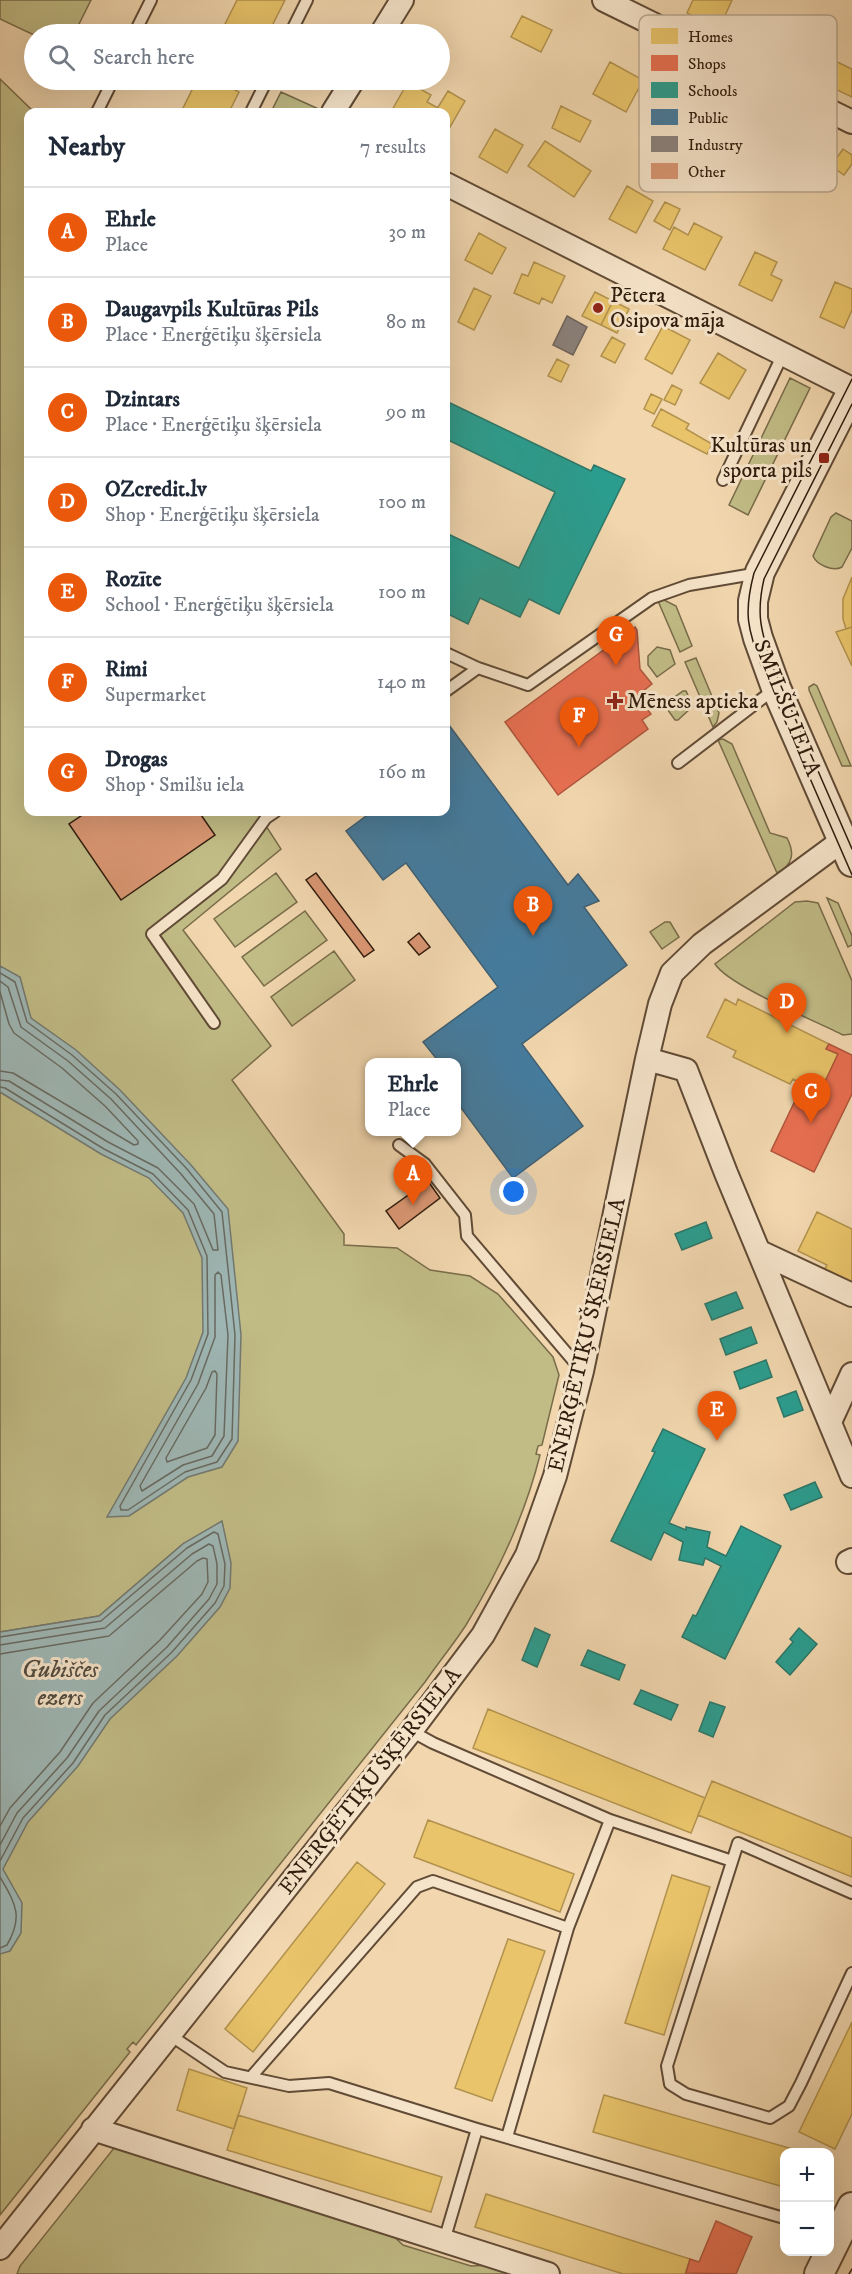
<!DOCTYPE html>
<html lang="en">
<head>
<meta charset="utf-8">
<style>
	:root { --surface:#fff; --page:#f6f6f7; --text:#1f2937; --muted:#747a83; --line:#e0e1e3; --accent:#ea580c }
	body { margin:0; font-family:"IM FELL DW Pica",serif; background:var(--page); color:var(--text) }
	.controls { position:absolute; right:18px; bottom:18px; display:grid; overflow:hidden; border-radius:12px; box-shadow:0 6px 24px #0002 }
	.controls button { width:54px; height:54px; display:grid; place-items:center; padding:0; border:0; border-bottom:2px solid var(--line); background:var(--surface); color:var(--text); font:30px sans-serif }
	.you { position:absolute; left:514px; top:1192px; width:21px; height:21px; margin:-15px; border:4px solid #fff; border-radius:50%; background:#1a73e8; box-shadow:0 0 0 9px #1a73e833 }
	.badge { display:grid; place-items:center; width:39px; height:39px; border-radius:50%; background:var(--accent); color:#fff; font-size:20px; font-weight:700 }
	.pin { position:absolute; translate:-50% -50px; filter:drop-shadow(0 2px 3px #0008) }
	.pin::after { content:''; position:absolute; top:32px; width:21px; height:18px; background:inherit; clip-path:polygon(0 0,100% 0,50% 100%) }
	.popup { position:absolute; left:365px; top:1058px; width:96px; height:78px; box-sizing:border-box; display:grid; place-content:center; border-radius:12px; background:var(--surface); filter:drop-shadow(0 2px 4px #0005); font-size:20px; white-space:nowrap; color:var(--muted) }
	.popup b { font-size:22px; color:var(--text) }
	.popup::after { content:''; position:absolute; left:50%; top:100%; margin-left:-12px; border:12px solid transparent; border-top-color:var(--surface) }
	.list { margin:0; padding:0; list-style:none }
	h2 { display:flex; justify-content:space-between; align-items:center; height:78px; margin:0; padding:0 24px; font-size:26px }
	h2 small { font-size:20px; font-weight:400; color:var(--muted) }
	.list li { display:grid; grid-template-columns:39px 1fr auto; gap:18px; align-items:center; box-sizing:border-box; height:90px; padding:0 24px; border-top:2px solid var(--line) }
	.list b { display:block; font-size:22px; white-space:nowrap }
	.list p { margin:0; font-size:20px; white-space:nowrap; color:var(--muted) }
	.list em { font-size:20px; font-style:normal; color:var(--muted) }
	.icon { flex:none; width:33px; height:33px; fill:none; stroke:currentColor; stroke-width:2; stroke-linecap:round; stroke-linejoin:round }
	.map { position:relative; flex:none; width:852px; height:2274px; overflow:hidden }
	.search { position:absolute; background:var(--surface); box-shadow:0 6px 24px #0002; left:24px; top:24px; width:426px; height:66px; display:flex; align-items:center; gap:15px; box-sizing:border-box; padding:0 21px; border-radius:33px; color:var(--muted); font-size:22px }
	.panel { position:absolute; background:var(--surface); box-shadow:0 6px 24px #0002; left:24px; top:108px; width:426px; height:708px; border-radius:12px }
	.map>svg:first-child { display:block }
	.green { fill:#c1bc86; stroke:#796c4a; stroke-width:1.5 }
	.water { fill:#9eb7b5; stroke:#727972; stroke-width:1.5 }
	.homes { fill:#e9c46a; stroke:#b2924e; stroke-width:1.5 }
	.shops { fill:#e76f51; stroke:#b0563d; stroke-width:1.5 }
	.schools { fill:#2a9d8f; stroke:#2c7768; stroke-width:1.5 }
	.public { fill:#457b9d; stroke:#3f5f72; stroke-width:1.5 }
	.industry { fill:#8a817c; stroke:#6f635b; stroke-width:1.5 }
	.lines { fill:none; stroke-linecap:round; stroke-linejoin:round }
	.shore { stroke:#686a62; stroke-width:1.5 }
	.building { fill:#d99672; stroke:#311d0e; stroke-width:1.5 }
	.service-casing { stroke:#614b36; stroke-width:14 }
	.minor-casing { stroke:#614b36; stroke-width:26 }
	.tertiary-casing { stroke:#614b36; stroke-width:32 }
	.service { stroke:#f6e4ca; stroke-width:10 }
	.minor { stroke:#f6e4ca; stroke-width:22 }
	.tertiary { stroke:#f6e4ca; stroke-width:28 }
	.tram { stroke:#311d0e; stroke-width:1.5 }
	.poi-dot { fill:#8f2418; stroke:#f6e4ca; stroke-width:2 }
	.labels { text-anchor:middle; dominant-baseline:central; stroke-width:6; stroke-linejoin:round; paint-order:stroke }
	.poi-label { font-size:22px; fill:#311d0e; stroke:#f6e4ca; text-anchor:start }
	.street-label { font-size:22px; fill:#311d0e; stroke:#f6e4ca }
	.water-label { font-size:24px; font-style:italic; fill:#524b40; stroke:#f6e4ca }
	.key { fill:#f6e4ca; stroke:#bba892; stroke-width:1.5 }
	.key-label { font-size:16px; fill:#311d0e }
</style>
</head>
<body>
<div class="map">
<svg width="852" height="2274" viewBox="0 0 852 2274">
	<rect width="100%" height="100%" fill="#f1d6ae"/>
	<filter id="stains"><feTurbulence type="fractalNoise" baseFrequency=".00333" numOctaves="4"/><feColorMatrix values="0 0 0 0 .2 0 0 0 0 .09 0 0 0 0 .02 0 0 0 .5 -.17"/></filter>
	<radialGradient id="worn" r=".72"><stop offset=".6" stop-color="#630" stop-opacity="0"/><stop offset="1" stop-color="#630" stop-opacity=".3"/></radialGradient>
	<path class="green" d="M 0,0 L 91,0 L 74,34 L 34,35 L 0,19 Z
		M 0,79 L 34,112 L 28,112 L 28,812 L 257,812 L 281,849 L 183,930 L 271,1046 L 232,1080 L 344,1234 L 344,1245 L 397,1248 L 430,1270 L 470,1276 L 498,1294 L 553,1357 L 559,1375 L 542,1445 L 538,1446 L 536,1454 L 540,1455 C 525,1515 498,1573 466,1625 C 453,1645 438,1663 425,1682 L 136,2045 L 133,2042 L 127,2049 L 130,2052 L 0,2215 L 0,1807 L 184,1543 L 99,1616 L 0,1632 L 0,1092 L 80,1140 L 0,1002 Z
		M 281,92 L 323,111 L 271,112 Z
		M 790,378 L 810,388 L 748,515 L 729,505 Z
		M 836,513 L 852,521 L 852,548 L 842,567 C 833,572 817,565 813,556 L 831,517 Z
		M 664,600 L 676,606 L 692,646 L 680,652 L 658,601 Z
		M 657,647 L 670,650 L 675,664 L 657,677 L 648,665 L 648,656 Z
		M 696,658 L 719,713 L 717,722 L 713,727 L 685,662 Z
		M 814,684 L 817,686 L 851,766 L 842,766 L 809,690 L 809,687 Z
		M 683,691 L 686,691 L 693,706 L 678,720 L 675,720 L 665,706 L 665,704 Z
		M 723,739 L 732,744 L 770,833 L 787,838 C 795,853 793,865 777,873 L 718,740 Z
		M 276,873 L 297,902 L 235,947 L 214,919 Z
		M 827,898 L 838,903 L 852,936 L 852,945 L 848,947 Z
		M 807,901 L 818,903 L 852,981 L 852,1034 L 843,1035 C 816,1021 729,986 715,964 L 795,902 Z
		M 305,911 L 327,940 L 264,986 L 242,957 Z
		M 665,922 L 670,922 L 679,937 L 662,949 L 650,932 Z
		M 334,951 L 355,980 L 292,1026 L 271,997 Z
		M 118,2143 L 386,2229 L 403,2245 L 471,2266 L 490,2265 L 520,2274 L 17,2274 L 20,2266 Z"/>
	<path class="water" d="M 0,966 L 20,977 L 31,1018 L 76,1050 L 120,1090 L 191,1165 L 228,1209 L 241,1335 L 238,1441 L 222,1467 L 188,1477 L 129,1516 L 107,1517 L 186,1378 L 203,1332 L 202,1258 L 183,1213 L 149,1178 L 101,1154 L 0,1092 Z
		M 222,1521 L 231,1563 L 230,1588 L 220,1607 L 177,1656 L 110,1719 L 78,1766 L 28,1822 L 3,1869 L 22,1903 L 21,1933 L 10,1951 L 0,1954 L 0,1632 L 99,1616 L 184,1543 Z"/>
	<path class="homes" d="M 237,0 L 285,0 L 268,34 L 220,34 Z
		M 693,0 L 732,0 L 719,29 L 687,13 Z
		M 522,16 L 552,30 L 541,52 L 511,37 Z
		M 773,22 L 801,33 L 789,67 L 761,56 Z
		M 831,59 L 852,69 L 852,97 L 820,82 Z
		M 610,62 L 643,80 L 626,112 L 593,94 Z
		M 674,66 L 700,78 L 685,109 L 659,97 Z
		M 197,80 L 240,80 L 235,90 L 239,92 L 229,112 L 181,112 Z
		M 408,82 L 431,95 L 427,102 L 438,108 L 435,112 L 397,112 L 392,110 Z
		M 448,91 L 465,101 L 446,134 L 446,112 L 435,112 Z
		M 561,106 L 591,121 L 580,142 L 552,128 Z
		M 495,129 L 523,145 L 507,173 L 479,157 Z
		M 808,130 L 837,145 L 821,175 L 792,160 Z
		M 758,139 L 770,145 L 753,179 L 741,173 Z
		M 545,141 L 591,171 L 574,197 L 528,166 Z
		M 843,149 L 852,155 L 852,164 L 844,175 L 831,166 Z
		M 627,186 L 653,201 L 636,233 L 609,219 Z
		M 665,202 L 680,209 L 670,230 L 654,221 Z
		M 694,223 L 722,237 L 705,270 L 663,249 L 674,227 L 688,235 Z
		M 479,233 L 506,248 L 492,274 L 465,260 Z
		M 755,252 L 777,262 L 771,275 L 782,280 L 772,301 L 739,285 Z
		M 534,262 L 565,276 L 552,303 L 542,298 L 539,304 L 514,293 L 522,274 L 528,276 Z
		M 835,282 L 852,289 L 852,310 L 844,328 L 820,317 Z
		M 474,288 L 491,296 L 474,330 L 458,322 Z
		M 595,292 L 613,301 L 601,325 L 582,316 Z
		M 613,301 L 629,309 L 617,333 L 601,325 Z
		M 663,326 L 690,340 L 672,374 L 645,359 Z
		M 612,337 L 625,344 L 615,363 L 601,356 Z
		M 718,353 L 746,370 L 729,399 L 700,383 Z
		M 557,359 L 569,365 L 561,382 L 548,376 Z
		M 672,385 L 682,390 L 675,405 L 664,400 Z
		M 651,394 L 662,399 L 654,414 L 644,409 Z
		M 661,409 L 689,424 L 686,429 L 712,444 L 707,454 L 652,426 Z
		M 852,577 L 852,627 L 846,629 L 843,619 L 843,599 Z
		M 852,627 L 852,666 L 836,632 Z
		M 725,999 L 736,1005 L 738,999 L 829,1044 L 826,1049 L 838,1054 L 820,1092 L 793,1079 L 790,1084 L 733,1057 L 736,1051 L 707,1037 Z
		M 817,1212 L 852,1229 L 852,1284 L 824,1270 L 827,1265 L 798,1251 Z
		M 488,1709 L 705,1798 L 691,1833 L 473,1748 Z
		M 712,1781 L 852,1838 L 852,1877 L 698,1815 Z
		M 428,1820 L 574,1874 L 560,1912 L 414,1857 Z
		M 357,1862 L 385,1884 L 253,2052 L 225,2029 Z
		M 672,1875 L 710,1887 L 664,2035 L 625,2023 Z
		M 508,1939 L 545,1951 L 492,2101 L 455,2088 Z
		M 852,2022 L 852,2114 L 835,2149 L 799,2132 Z
		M 189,2069 L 247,2088 L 234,2129 L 177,2110 Z
		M 604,2095 L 803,2152 L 784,2152 L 784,2187 L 593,2132 Z
		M 238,2115 L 442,2177 L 431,2212 L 227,2150 Z
		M 486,2194 L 690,2259 L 685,2274 L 623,2274 L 475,2227 Z"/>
	<path class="shops" d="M 635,627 L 637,630 L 640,669 L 652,684 L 637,696 L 651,714 L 642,720 L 648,729 L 558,795 L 505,722 Z
		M 829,1044 L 852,1055 L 852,1094 L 814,1172 L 771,1151 L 803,1084 L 820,1092 L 838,1054 L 826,1049 Z
		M 716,2221 L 752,2237 L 736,2274 L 686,2273 L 690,2259 L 699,2262 Z"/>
	<path class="schools" d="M 446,401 L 591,471 L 594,465 L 625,479 L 559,614 L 529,599 L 520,617 L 480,598 L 468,624 L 446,613 L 446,533 L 519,568 L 555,492 L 446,439 Z
		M 706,1222 L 712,1238 L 682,1250 L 675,1234 Z
		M 736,1292 L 743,1308 L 712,1320 L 705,1304 Z
		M 751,1327 L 757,1343 L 726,1355 L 720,1339 Z
		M 766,1360 L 772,1377 L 740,1389 L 734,1372 Z
		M 796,1391 L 803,1410 L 784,1417 L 777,1398 Z
		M 663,1429 L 705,1449 L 669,1523 L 686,1530 L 686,1527 L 710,1532 L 707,1547 L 726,1556 L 741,1526 L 781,1546 L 725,1659 L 682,1637 L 693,1615 L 696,1616 L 721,1566 L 705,1558 L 703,1565 L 679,1560 L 683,1542 L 664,1532 L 651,1560 L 611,1541 L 655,1452 L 652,1451 Z
		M 815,1482 L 822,1497 L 791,1510 L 784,1495 Z
		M 535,1628 L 550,1635 L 537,1667 L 522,1660 Z
		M 799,1628 L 817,1644 L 790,1675 L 776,1662 L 793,1642 L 790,1639 Z
		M 588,1650 L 625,1665 L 619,1680 L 581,1665 Z
		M 641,1690 L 678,1705 L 671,1720 L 634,1704 Z
		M 710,1702 L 725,1707 L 713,1737 L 699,1731 Z"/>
	<path class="public" d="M 446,721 L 568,885 L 578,874 L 599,901 L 584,907 L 627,965 L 522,1044 L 583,1126 L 513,1178 L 456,1101 L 456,1062 L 439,1062 L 423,1042 L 498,987 L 406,863 L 383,880 L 346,831 L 370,813 L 369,812 L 446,812 Z"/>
	<path class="industry" d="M 567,316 L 587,327 L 573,355 L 553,345 Z"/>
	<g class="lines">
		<path class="shore" d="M 0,973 L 15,982 L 27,1022 L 72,1055 L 116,1094 L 187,1169 L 222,1212 L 235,1335 L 232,1439 L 217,1462 L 185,1472 L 128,1510 L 121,1510 L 120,1506 L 191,1380 L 208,1334 L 207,1256 L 188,1210 L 153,1174 L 104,1149 L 5,1088 L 0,1087
			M 0,981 L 8,987 L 21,1027 L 68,1061 L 111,1099 L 181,1174 L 214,1214 L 218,1250 L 213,1250 L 194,1204 L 158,1168 L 108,1142 L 9,1081 L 0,1080
			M 0,992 L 9,1024 L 14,1033 L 62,1068 L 105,1106 L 138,1141 L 138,1144 L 134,1145 L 13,1073 L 0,1071
			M 218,1272 L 221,1275 L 228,1335 L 224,1436 L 212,1456 L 183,1465 L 142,1491 L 140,1486 L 198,1384 L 215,1337 L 215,1275 Z
			M 215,1371 L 217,1374 L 215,1435 L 207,1448 L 167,1462 L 166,1458 L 206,1388 L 212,1372 Z
			M 0,1637 L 101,1621 L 187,1548 L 214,1532 L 218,1534 L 225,1564 L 224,1586 L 215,1603 L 172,1652 L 105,1715 L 73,1763 L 23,1818 L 0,1861
			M 0,1645 L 105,1628 L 192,1554 L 209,1544 L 213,1546 L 217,1564 L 217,1584 L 209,1599 L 167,1647 L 99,1711 L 67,1758 L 17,1813 L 0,1845
			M 0,1654 L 109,1636 L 197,1561 L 203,1558 L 207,1559 L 208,1582 L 202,1594 L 160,1640 L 93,1703 L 60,1752 L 10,1808 L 0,1826
			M 0,1877 C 15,1903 24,1916 7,1945 L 0,1948"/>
	</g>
	<path class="building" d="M 87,812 L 199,812 L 215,835 L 121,900 L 69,824 Z
		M 316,873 L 374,950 L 364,957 L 306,880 Z
		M 419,933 L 430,947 L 419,955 L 408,942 Z
		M 428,1181 L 440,1198 L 399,1229 L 386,1211 Z"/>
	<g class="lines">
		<defs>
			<path id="service" d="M 134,34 L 151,0
				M 290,34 L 307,0
				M 97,112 L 113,80
				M 251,112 L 267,80
				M 723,480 L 783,354
				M 446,653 L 478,668 L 528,685 L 652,598 L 689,585 L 759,573
				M 446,691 L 478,668
				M 678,763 L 776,688
				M 214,1023 L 152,934 L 222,879 L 266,818 L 275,812
				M 399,1145 L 425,1164 L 465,1215 L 467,1236 L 582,1371
				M 411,1731 L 433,1743 L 610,1820 L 732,1861
				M 852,1893 L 738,1843 L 667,2066 L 670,2084 L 686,2094 L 770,2118 L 789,2106 L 801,2083 L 852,1973
				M 170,2035 L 225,2072 L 289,2086 L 329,2083 L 477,2129 L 784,2218
				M 251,2077 L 417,1887 L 433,1881 L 568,1928
				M 507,2137 L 568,1928 L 610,1820
				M 444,2241 L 477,2129"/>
			<path id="minor" d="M 604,0 L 852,122
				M 381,34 L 402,0
				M 333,112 L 353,80
				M 446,184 L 852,389
				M 647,1059 L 686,1070 L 726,1173 L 852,1476
				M 760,1252 L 852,1295
				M 830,1422 L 852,1374
				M 848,1562 L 852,1560
				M 93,2129 L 548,2274
				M 0,2248 L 411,1731 L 483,1635 L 527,1555 L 555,1476 L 582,1371 L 647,1059 L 660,1004 L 672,973 L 702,944 L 843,840"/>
			<path id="tertiary" d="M 852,391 L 760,572 L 753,601 L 753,619 L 758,638 L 776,688 L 852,862
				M 819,2274 L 852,2207"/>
		</defs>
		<use href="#service" class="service-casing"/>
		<use href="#minor" class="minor-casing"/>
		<use href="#tertiary" class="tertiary-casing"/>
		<use href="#service" class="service"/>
		<use href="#minor" class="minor"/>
		<use href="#tertiary" class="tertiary"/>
		<path class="tram" d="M 852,379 L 754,573 C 743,615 748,628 762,668 L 852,875
			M 852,404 L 764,579 C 756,614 761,630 771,663 L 852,849
			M 849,2274 L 852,2269"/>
	</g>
	<g class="poi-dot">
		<circle cx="598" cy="308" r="6"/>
		<rect x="818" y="452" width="12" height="12" rx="3"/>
		<path d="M612 692h6v6h6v6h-6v6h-6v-6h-6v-6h6z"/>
	</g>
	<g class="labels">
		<g class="poi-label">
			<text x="610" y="295">Pētera<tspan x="610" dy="25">Osipova māja</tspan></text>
			<text x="812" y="445" text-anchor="end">Kultūras un<tspan x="812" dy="25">sporta pils</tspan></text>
			<text x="627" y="701">Mēness aptieka</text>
		</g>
		<g class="street-label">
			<text transform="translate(787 708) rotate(68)">SMILŠU IELA</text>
			<text transform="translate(587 1335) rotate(-77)">ENERĢĒTIĶU ŠĶĒRSIELA</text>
			<text transform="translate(370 1781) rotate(-52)">ENERĢĒTIĶU ŠĶĒRSIELA</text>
		</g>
		<g class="water-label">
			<text x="60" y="1670">Gubiščes<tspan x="60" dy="28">ezers</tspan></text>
		</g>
	</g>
	<rect x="639" y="15" width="198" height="177" rx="9" class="key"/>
	<rect x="651" y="28" width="27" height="16" fill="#e9c46a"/>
	<rect x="651" y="55" width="27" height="16" fill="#e76f51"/>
	<rect x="651" y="82" width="27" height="16" fill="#2a9d8f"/>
	<rect x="651" y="109" width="27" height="16" fill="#457b9d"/>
	<rect x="651" y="136" width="27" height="16" fill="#8a817c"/>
	<rect x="651" y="163" width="27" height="16" fill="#d99672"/>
	<g class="key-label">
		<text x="688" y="42">Homes</text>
		<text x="688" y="69">Shops</text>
		<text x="688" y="96">Schools</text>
		<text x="688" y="123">Public</text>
		<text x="688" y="150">Industry</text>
		<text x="688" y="177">Other</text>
	</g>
	<rect width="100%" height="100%" filter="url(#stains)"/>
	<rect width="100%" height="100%" fill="url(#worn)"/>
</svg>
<div class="controls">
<button>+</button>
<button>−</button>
</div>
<div class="you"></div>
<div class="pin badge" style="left:413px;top:1205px">A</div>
<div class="popup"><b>Ehrle</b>Place</div>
<div class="pin badge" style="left:533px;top:936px">B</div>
<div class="pin badge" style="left:811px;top:1123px">C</div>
<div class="pin badge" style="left:787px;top:1033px">D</div>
<div class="pin badge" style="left:717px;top:1441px">E</div>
<div class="pin badge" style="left:579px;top:747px">F</div>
<div class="pin badge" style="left:616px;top:666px">G</div>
<div class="search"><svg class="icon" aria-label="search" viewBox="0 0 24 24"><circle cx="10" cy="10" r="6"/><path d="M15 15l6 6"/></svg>Search here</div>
<section class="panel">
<h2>Nearby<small>7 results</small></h2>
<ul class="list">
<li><span class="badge">A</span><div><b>Ehrle</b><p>Place</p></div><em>30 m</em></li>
<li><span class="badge">B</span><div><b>Daugavpils Kultūras Pils</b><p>Place · Enerģētiķu šķērsiela</p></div><em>80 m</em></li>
<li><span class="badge">C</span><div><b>Dzintars</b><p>Place · Enerģētiķu šķērsiela</p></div><em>90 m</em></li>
<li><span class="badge">D</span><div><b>OZcredit.lv</b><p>Shop · Enerģētiķu šķērsiela</p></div><em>100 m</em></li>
<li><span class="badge">E</span><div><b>Rozīte</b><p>School · Enerģētiķu šķērsiela</p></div><em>100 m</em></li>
<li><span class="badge">F</span><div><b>Rimi</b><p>Supermarket</p></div><em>140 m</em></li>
<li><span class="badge">G</span><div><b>Drogas</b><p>Shop · Smilšu iela</p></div><em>160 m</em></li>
</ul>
</section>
</div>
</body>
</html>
